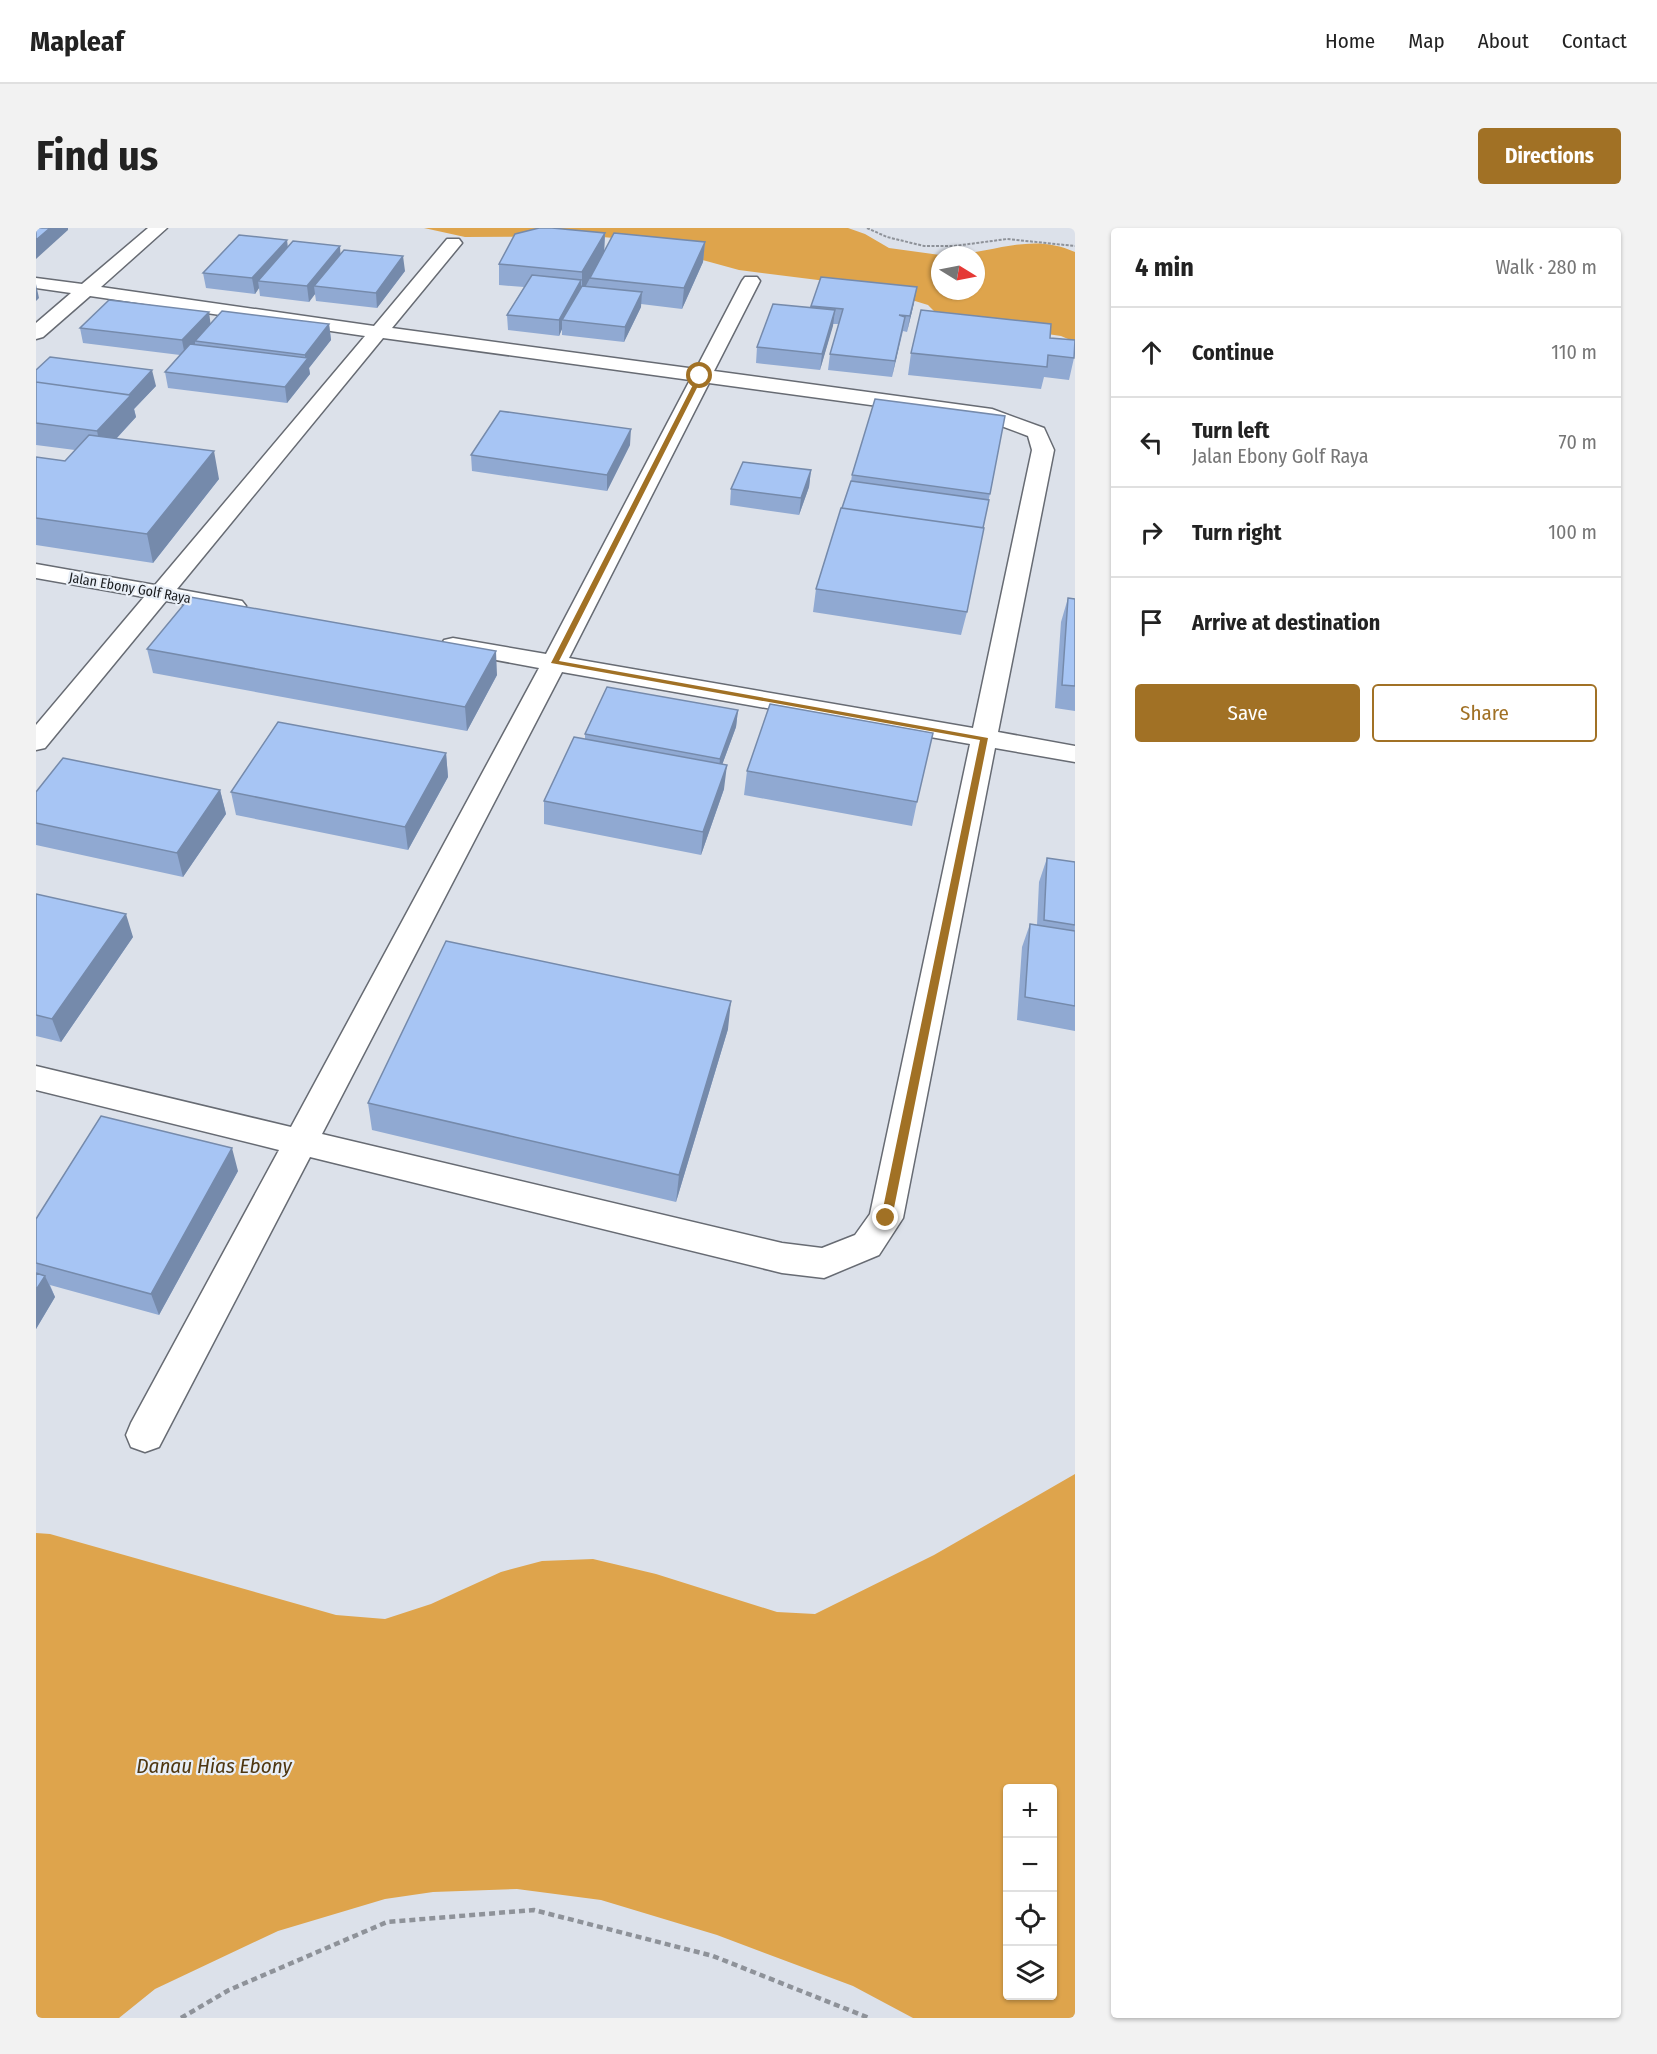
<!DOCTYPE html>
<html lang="en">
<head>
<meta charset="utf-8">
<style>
	:root { --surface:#fff; --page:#f2f2f2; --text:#222; --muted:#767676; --line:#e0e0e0; --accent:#a17125 }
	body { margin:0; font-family:"Fira Sans Condensed",sans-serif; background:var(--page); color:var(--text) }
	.controls { position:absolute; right:18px; bottom:18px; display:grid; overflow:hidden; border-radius:6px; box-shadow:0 2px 4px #0004 }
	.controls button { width:54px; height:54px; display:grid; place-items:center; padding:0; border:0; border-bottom:2px solid var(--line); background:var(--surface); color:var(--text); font:30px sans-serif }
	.compass { position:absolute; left:895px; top:18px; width:54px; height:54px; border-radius:50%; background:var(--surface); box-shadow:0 2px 4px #0004; rotate:100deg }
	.stop { position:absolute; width:18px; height:18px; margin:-14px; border:4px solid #a17125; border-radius:50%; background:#fff }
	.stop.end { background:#a17125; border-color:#fff; box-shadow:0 2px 6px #0008 }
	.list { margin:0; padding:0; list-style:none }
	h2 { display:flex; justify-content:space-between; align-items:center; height:78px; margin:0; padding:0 24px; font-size:26px }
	h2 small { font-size:20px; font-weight:400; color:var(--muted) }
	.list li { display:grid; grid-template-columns:39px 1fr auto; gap:18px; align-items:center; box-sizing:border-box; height:90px; padding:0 24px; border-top:2px solid var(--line) }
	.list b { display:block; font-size:22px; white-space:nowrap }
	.list p { margin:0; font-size:20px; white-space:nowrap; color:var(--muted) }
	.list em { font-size:20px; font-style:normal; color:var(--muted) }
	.actions { display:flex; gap:12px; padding:18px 24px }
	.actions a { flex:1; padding:14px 0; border:2px solid var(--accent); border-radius:6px; text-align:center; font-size:21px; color:var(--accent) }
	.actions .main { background:var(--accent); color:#fff }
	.icon { flex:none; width:33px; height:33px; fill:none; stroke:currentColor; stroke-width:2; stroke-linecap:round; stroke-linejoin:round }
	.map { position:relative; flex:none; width:1039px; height:1790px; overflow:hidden; border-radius:6px }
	header { display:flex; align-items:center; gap:36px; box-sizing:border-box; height:84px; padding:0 30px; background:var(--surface); border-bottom:2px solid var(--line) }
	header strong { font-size:28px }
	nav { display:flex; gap:33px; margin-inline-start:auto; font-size:21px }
	.intro { display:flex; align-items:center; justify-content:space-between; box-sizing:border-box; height:144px; padding:0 36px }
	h1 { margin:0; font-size:42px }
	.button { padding:15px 27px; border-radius:6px; background:var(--accent); color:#fff; font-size:21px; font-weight:700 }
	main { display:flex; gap:36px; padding:0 36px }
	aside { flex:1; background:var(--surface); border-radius:6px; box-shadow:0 2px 4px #0004 }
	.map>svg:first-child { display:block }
	.water { fill:#dea44c; fill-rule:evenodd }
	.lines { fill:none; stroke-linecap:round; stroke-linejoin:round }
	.minor-casing { stroke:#676b73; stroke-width:3 }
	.path-far1 { stroke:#8e9299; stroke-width:2; stroke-dasharray:3 1.5; stroke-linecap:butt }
	.path { stroke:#8e9299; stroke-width:4.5; stroke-dasharray:6 4; stroke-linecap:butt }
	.minor { fill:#fff; fill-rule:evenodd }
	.wall { fill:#90a9d2 }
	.shaded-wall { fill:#758aab }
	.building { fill:#a7c5f4; stroke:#758aab; stroke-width:1.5 }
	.route { fill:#a17125 }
	.labels { text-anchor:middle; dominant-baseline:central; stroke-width:4.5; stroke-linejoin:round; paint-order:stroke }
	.far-street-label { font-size:14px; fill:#1a1c1f; stroke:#e9eff7 }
	.near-water-label { font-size:21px; font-style:italic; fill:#4f3711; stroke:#e9eff7 }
</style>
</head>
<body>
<header>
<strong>Mapleaf</strong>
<nav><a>Home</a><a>Map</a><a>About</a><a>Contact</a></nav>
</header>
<div class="intro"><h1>Find us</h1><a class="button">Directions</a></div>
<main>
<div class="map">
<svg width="1039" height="1790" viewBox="0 0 1039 1790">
	<rect width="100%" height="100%" fill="#dce1ea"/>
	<path class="water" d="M 388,0 L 812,0 L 829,6 L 853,20 L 904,27 L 904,63 L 940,63 L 940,27 L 915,27 C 959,25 995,4 1039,24 L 1039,114 L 1025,108 L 906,91 L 892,77 L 830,58 L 703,42 L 590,11 L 554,8 L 429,9 Z
		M 1039,1246 L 1039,1790 L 877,1790 L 817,1758 L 681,1707 L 565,1672 L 481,1661 L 397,1664 L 349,1671 L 242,1703 L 119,1761 L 83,1790 L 0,1790 L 0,1305 L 14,1306 L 300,1387 L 349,1391 L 395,1376 L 465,1344 L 506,1333 L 557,1331 L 620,1346 L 741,1384 L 779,1386 L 898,1327 ZM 972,1560 L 1017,1560 L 1017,1768 L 972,1768 Z"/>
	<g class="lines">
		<defs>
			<path id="minor" d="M 112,0 L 131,0 L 65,59 L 338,98 L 411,11 L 423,11 L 426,15 L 356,100 L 660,141 L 706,53 L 709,49 L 721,49 L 724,53 L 678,143 L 956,181 L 1008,200 L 1018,222 L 962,504 L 1039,518 L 1039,534 L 959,520 L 867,990 L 843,1027 L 788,1050 L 746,1045 L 274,929 L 123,1219 L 109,1224 L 95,1219 L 90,1207 L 95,1195 L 243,922 L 0,862 L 0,838 L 255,899 L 503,440 L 417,424 L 408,422 L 405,417 L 408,412 L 417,410 L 510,426 L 654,152 L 347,110 L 141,361 L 206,373 L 210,378 L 206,383 L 198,385 L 130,373 L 9,520 L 0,522 L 0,497 L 108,369 L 0,350 L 0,336 L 119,357 L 329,108 L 54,68 L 7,109 L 0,111 L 0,95 L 35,65 L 0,60 L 0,50 L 46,56 ZM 673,155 L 952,193 L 992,208 L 996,222 L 937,500 L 533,430 ZM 526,444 L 934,516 L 834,986 L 819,1007 L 786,1020 L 746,1015 L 286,906 Z"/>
		</defs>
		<use href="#minor" class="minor-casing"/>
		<path class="path-far1" d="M 831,0 L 851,9 L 888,18 L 918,18 L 971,11 L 1039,18"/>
		<path class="path" d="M 145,1790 L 193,1762 L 351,1694 L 498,1682 L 677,1728 L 833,1790"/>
		<use href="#minor" class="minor"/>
	</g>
	<path class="wall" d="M 569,5 L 568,23 L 669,14 L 667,34 L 646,81 L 605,76 L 605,79 L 588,114 L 526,107 L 526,101 L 523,108 L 472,102 L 471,87 L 488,59 L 463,57 L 463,36 Z
		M 251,12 L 252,20 L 305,26 L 369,43 L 341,80 L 280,73 L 279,66 L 273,74 L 224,68 L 223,60 L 219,66 L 170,60 L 167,45 Z
		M 878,75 L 871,104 L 867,103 L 856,149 L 792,142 L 794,126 L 803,96 L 797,96 L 784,142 L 720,135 L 721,119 L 775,80 L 775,78 Z
		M 175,96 L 293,96 L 295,112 L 273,140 L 274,146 L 251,175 L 132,160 L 129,144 L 144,127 L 47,115 L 44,100 Z
		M 1014,110 L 1038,130 L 1033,152 L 1008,149 L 1005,161 L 872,147 L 875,125 Z
		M 0,142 L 120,158 L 98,181 L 100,189 L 81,210 L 183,251 L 117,335 L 0,317 L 0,229 L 29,233 L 39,222 L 0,217 Z
		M 969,188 L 931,384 L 925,407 L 777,384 L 780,361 L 815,253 L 816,247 Z
		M 594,217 L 571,263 L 436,243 L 435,227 Z
		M 775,242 L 773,259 L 763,287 L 694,277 L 695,261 Z
		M 1032,370 L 1039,371 L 1039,483 L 1019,480 L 1025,394 Z
		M 111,421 L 461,447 L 431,503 L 117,445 Z
		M 702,482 L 700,499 L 686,537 L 688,561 L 665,627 L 508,596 L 508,573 L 549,511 L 549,506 Z
		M 410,525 L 412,549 L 372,622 L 200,587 L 195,564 Z
		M 711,543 L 881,574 L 876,598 L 708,567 Z
		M 184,562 L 190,586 L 147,649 L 0,617 L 0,564 Z
		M 1011,630 L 1039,634 L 1039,803 L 981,792 L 986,719 L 994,696 L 1001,697 L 1003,654 Z
		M 0,666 L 97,709 L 25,814 L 0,808 Z
		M 692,801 L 640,974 L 336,902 L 332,875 Z
		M 202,943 L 123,1087 L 14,1057 L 19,1069 L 0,1101 L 0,991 Z"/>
	<path class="shaded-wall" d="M 14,0 L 32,0 L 32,2 L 0,31 L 0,12 Z
		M 569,5 L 568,26 L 554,50 L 553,52 L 546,65 L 546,44 Z
		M 251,12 L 252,27 L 222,53 L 223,60 L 219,66 L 216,50 Z
		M 669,14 L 667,34 L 646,81 L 648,60 Z
		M 304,18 L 305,33 L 278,58 L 279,66 L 273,74 L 271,58 Z
		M 367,28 L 369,43 L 341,80 L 340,65 Z
		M 545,52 L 545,68 L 526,92 L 526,101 L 523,108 L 523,92 Z
		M 0,56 L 3,70 L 0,73 Z
		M 881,59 L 878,75 L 871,104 L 874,88 Z
		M 606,64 L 605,79 L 588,114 L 589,99 Z
		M 799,82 L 797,98 L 784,142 L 786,126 Z
		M 173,84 L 175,99 L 159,113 L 159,117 L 149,128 L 146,112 Z
		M 869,89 L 866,104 L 856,149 L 859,133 Z
		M 293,96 L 295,112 L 273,140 L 274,146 L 251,175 L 249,159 L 269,133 L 269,127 Z
		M 116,142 L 120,158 L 98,181 L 100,189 L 66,226 L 61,203 Z
		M 595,201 L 594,217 L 571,263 L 571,247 Z
		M 178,223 L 183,251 L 117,335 L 111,306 Z
		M 775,242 L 773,259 L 763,287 L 765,270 Z
		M 460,423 L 461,447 L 431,503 L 429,479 Z
		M 702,482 L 700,499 L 682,548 L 684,531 Z
		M 410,525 L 412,549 L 372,622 L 369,599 Z
		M 691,537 L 688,561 L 665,627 L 667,604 Z
		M 184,562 L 190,586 L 147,649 L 141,625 Z
		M 90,686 L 97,709 L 25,814 L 16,791 Z
		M 695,773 L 692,801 L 640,974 L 643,947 Z
		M 196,920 L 202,943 L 123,1087 L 115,1066 Z
		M 9,1048 L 19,1069 L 0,1101 L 0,1062 Z"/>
	<path class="building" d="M 0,0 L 14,0 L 0,12 Z
		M 503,0 L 516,0 L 569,5 L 546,44 L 463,36 L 479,6 Z
		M 578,5 L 669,14 L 648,60 L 554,50 Z
		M 203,7 L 251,12 L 216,50 L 167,45 Z
		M 257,13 L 304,18 L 271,58 L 222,53 Z
		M 308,22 L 367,28 L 340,65 L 278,58 Z
		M 496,47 L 545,52 L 523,92 L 471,87 Z
		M 785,49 L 881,59 L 874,88 L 863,87 L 869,89 L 859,133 L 794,126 L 807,81 L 775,78 Z
		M 546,58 L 606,64 L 589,99 L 526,92 Z
		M 73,72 L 173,84 L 146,112 L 44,100 Z
		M 737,76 L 799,82 L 786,126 L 721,119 Z
		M 885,82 L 1015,96 L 1014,110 L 1039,112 L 1038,130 L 1012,127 L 1011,139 L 875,125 Z
		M 186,83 L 293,96 L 269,127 L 159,113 Z
		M 154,116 L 272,130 L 249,159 L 129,144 Z
		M 14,129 L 116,142 L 93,167 L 0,154 L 0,142 Z
		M 0,154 L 95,167 L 61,203 L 0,195 Z
		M 839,171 L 969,188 L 954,266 L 816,247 Z
		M 464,183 L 595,201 L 571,247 L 435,227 Z
		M 53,207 L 178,223 L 111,306 L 0,290 L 0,229 L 29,233 Z
		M 707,234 L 775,242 L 765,270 L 695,261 Z
		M 815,253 L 953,272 L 947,300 L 806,280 Z
		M 805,280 L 948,300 L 931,384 L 780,361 Z
		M 154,369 L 460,423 L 429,479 L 111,421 Z
		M 1032,370 L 1039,371 L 1039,458 L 1026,457 Z
		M 571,459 L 702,482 L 684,531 L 549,506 Z
		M 734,476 L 897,505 L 881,574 L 711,543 Z
		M 242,494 L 410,525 L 369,599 L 195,564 Z
		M 538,509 L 691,537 L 667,604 L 508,573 Z
		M 27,530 L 184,562 L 141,625 L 0,595 L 0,564 Z
		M 1011,630 L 1039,634 L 1039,697 L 1008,692 Z
		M 0,666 L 90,686 L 16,791 L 0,787 Z
		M 994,696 L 1039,703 L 1039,778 L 989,769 Z
		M 410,713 L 695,773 L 643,947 L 332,875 Z
		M 65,888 L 196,920 L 115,1066 L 0,1035 L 0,991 Z
		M 0,1045 L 9,1048 L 0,1062 Z"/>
	<path class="route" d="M 662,147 L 667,148 L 523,433 L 952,510 L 856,990 L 850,994 L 845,990 L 944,512 L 515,435 Z"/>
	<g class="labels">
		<g class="far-street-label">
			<text transform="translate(94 360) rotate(10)">Jalan Ebony Golf Raya</text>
		</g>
		<g class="near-water-label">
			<text x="178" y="1538">Danau Hias Ebony</text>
		</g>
	</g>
</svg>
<div class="controls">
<button>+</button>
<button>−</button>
<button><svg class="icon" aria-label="locate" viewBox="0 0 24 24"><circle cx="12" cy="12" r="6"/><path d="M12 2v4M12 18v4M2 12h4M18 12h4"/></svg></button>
<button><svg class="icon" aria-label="layers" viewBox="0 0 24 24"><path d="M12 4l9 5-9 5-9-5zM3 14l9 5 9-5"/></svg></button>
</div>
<svg class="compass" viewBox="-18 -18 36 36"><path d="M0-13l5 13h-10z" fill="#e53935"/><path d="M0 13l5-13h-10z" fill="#767676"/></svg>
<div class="stop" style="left:664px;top:148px"></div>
<div class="stop end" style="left:850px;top:990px"></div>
</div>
<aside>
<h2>4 min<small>Walk · 280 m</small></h2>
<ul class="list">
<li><svg class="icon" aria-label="ahead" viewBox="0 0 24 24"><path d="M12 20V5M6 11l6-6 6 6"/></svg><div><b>Continue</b></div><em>110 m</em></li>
<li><svg class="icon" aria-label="left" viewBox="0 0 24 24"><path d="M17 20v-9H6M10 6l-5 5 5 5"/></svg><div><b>Turn left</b><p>Jalan Ebony Golf Raya</p></div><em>70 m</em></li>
<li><svg class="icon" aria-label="right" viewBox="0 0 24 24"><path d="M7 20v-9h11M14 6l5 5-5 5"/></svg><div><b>Turn right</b></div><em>100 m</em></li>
<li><svg class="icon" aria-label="arrive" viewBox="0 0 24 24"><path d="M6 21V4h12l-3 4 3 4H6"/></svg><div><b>Arrive at destination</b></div></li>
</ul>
<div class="actions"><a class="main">Save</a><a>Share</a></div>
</aside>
</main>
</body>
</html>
